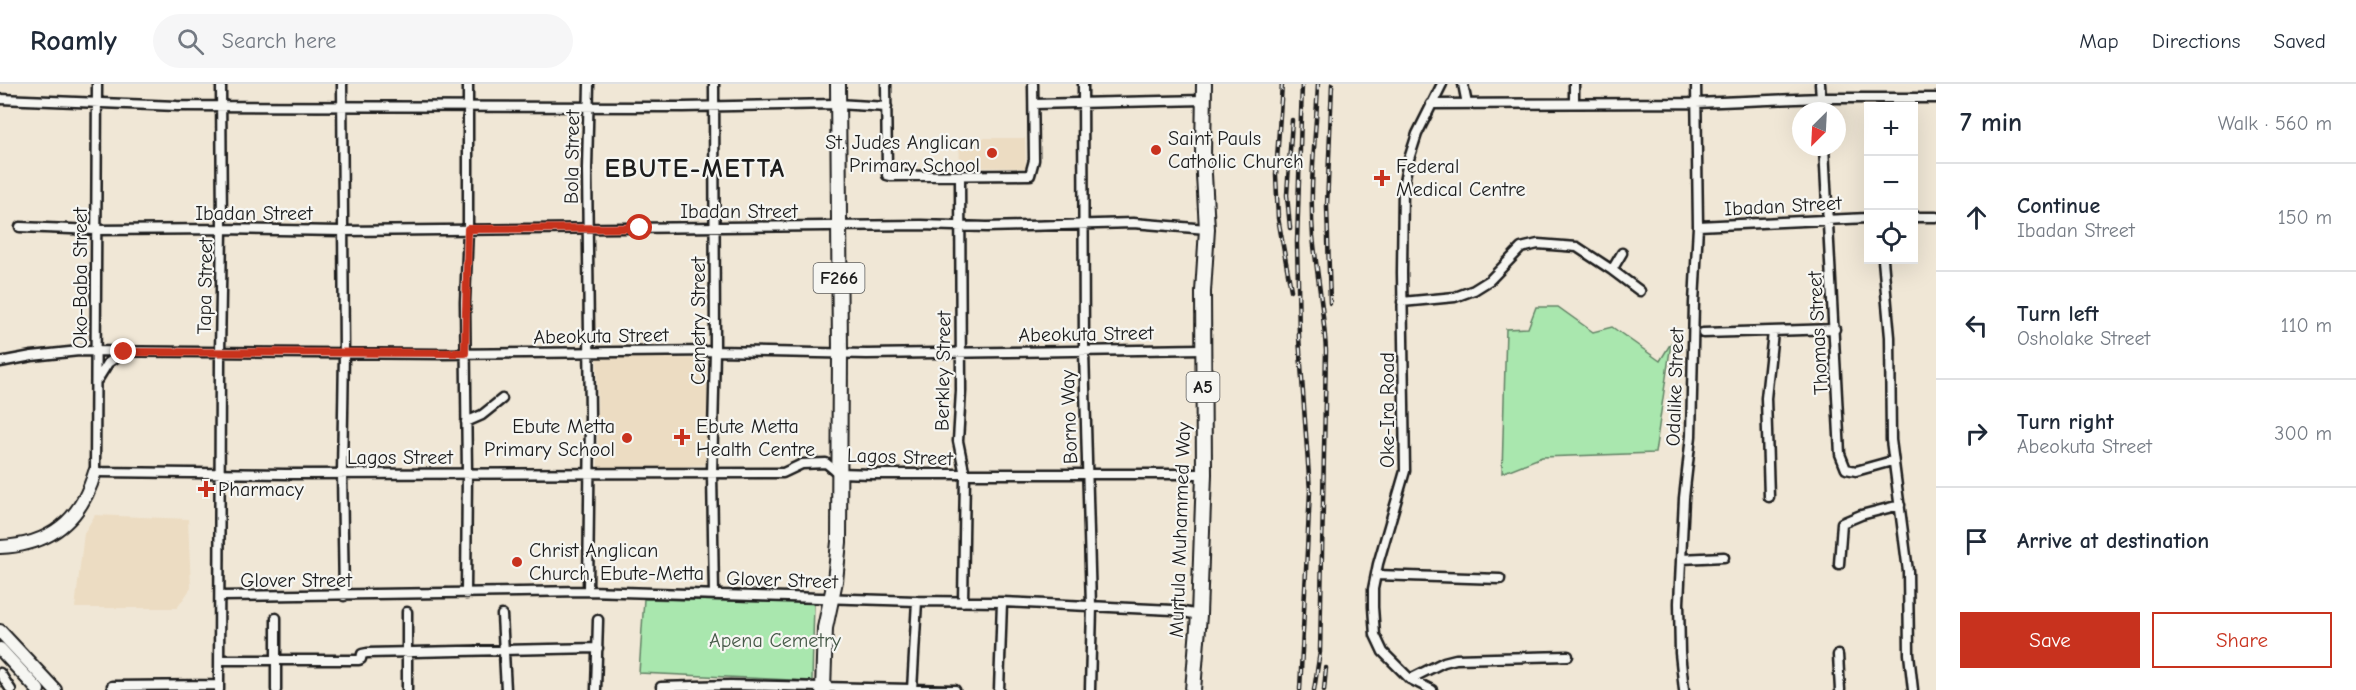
<!DOCTYPE html>
<html lang="en">
<head>
<meta charset="utf-8">
<style>
	:root { --surface:#fff; --page:#f6f6f7; --text:#1f2937; --muted:#747a83; --line:#e0e1e3; --accent:#c8321e }
	body { margin:0; font-family:"Comic Neue",sans-serif; background:var(--page); color:var(--text) }
	.controls { position:absolute; right:18px; top:18px; display:grid; overflow:hidden; border-radius:0px; box-shadow:0 6px 24px #0002 }
	.controls button { width:54px; height:54px; display:grid; place-items:center; padding:0; border:0; border-bottom:2px solid var(--line); background:var(--surface); color:var(--text); font:30px sans-serif }
	.compass { position:absolute; left:1792px; top:18px; width:54px; height:54px; border-radius:50%; background:var(--surface); box-shadow:0 6px 24px #0002; rotate:204deg }
	.stop { position:absolute; width:18px; height:18px; margin:-14px; border:4px solid #c8321e; border-radius:50%; background:#fff }
	.stop.end { background:#c8321e; border-color:#fff; box-shadow:0 2px 6px #0008 }
	.list { margin:0; padding:0; list-style:none }
	h2 { display:flex; justify-content:space-between; align-items:center; height:78px; margin:0; padding:0 24px; font-size:26px }
	h2 small { font-size:20px; font-weight:400; color:var(--muted) }
	.list li { display:grid; grid-template-columns:39px 1fr auto; gap:18px; align-items:center; box-sizing:border-box; height:108px; padding:0 24px; border-top:2px solid var(--line) }
	.list b { display:block; font-size:22px; white-space:nowrap }
	.list p { margin:0; font-size:20px; white-space:nowrap; color:var(--muted) }
	.list em { font-size:20px; font-style:normal; color:var(--muted) }
	.actions { display:flex; gap:12px; padding:18px 24px }
	.actions a { flex:1; padding:14px 0; border:2px solid var(--accent); border-radius:0px; text-align:center; font-size:21px; color:var(--accent) }
	.actions .main { background:var(--accent); color:#fff }
	.icon { flex:none; width:33px; height:33px; fill:none; stroke:currentColor; stroke-width:2; stroke-linecap:round; stroke-linejoin:round }
	.map { position:relative; flex:none; width:1936px; height:606px; overflow:hidden }
	header { display:flex; align-items:center; gap:36px; box-sizing:border-box; height:84px; padding:0 30px; background:var(--surface); border-bottom:2px solid var(--line) }
	header strong { font-size:28px }
	nav { display:flex; gap:33px; margin-inline-start:auto; font-size:21px }
	.search { width:420px; height:54px; background:var(--page); display:flex; align-items:center; gap:15px; box-sizing:border-box; padding:0 21px; border-radius:33px; color:var(--muted); font-size:22px }
	main { display:flex }
	aside { flex:1; background:var(--surface) }
	.map>svg:first-child { display:block }
	.built { fill:#ecdcc2 }
	.green { fill:#a9e7ae; stroke:#628265; stroke-width:1.5 }
	.lines { fill:none; stroke-linecap:round; stroke-linejoin:round }
	.minor-casing { stroke:#1c1c1c; stroke-width:13 }
	.primary-casing { stroke:#1c1c1c; stroke-width:16 }
	.trunk-casing { stroke:#1c1c1c; stroke-width:18 }
	.minor { stroke:#f6f6f2; stroke-width:8 }
	.primary { stroke:#f6f6f2; stroke-width:12 }
	.trunk { stroke:#f6f6f2; stroke-width:14 }
	.rail-casing { stroke:#1c1c1c; stroke-width:4.5 }
	.rail { stroke:#f6f6f2; stroke-width:2; stroke-dasharray:7; stroke-linecap:butt }
	.route { stroke:#c8321e; stroke-width:8 }
	.poi-dot { fill:#c8321e; stroke:#f6f6f2; stroke-width:2 }
	.labels { text-anchor:middle; dominant-baseline:central; stroke-width:4.5; stroke-linejoin:round; paint-order:stroke }
	.shield { fill:#f6f6f2; stroke:#5d5d5c; stroke-width:1.5 }
	.shield-label { font-size:18px; font-weight:bold; fill:#1c1c1c }
	.poi-label { font-size:20px; fill:#1c1c1c; stroke:#f6f6f2; text-anchor:start }
	.street-label { font-size:20px; fill:#1c1c1c; stroke:#f6f6f2 }
	.park-label { font-size:20px; fill:#465948; stroke:#f6f6f2 }
	.district-label { font-size:26px; font-weight:bold; letter-spacing:1.5px; fill:#1c1c1c; stroke:#f6f6f2 }
</style>
</head>
<body>
<header>
<strong>Roamly</strong>
<div class="search"><svg class="icon" aria-label="search" viewBox="0 0 24 24"><circle cx="10" cy="10" r="6"/><path d="M15 15l6 6"/></svg>Search here</div>
<nav><a>Map</a><a>Directions</a><a>Saved</a></nav>
</header>
<main>
<div class="map">
<svg width="1936" height="606" viewBox="0 0 1936 606">
	<rect width="100%" height="100%" fill="#f0e7d6"/>
	<filter id="ink" filterUnits="userSpaceOnUse"><feTurbulence type="fractalNoise" baseFrequency=".0167" numOctaves="2"/><feDisplacementMap in="SourceGraphic" scale="12" xChannelSelector="R" yChannelSelector="G"/><feConvolveMatrix kernelMatrix="1 2 1 2 8 2 1 2 1" color-interpolation-filters="sRGB"/></filter>
	<g filter="url(#ink)">
		<path class="built" d="M 959,54 L 1025,54 L 1026,84 L 960,83 Z
			M 597,272 L 706,275 L 710,380 L 658,385 L 598,383 Z
			M 95,431 L 188,435 L 191,504 L 177,524 L 75,524 L 84,449 Z"/>
		<path class="green" d="M 1536,223 L 1558,223 L 1593,248 L 1612,243 L 1660,277 L 1671,259 L 1655,369 L 1542,373 L 1502,389 L 1506,245 L 1528,244 Z
			M 644,515 L 814,519 L 812,597 L 639,589 Z"/>
		<g class="lines">
			<defs>
				<path id="minor" d="M 97,0 L 95,388 L 286,390 L 783,389 L 802,380 L 826,379 L 838,389 L 873,390 L 1204,390
					M 342,0 L 344,270 L 342,389 L 344,512
					M 714,0 L 715,267 L 712,389 L 714,510
					M 886,0 L 887,87 L 887,91 L 891,92 L 1030,91 L 1034,76 L 1033,0
					M 1083,0 L 1084,267 L 1091,522
					M 1463,0 L 1467,20
					M 1820,0 L 1822,27
					M 0,15 L 177,22 L 683,23 L 837,20 L 887,23
					M 1574,19 L 1574,0
					M 1034,20 L 1204,16
					M 1431,20 L 1696,19 L 1821,14 L 1936,14
					M 1824,63 L 1840,370 L 1846,385 L 1856,387 L 1892,377
					M 960,92 L 961,307 L 958,357 L 965,391 L 963,518
					M 1914,133 L 1936,133
					M 1698,142 L 1868,134
					M 20,143 L 96,146 L 222,145 L 342,147 L 921,141 L 987,143 L 1133,139 L 1207,145
					M 1883,176 L 1890,253 L 1891,356 L 1908,487 L 1909,570 L 1913,606
					M 1612,186 L 1640,207
					M 1402,218 L 1455,213 L 1474,206 L 1490,196 L 1521,164 L 1538,160 L 1577,163 L 1612,186 L 1622,169
					M 1703,249 L 1835,245
					M 0,278 L 32,272 L 79,267 L 444,270 L 715,267 L 867,270 L 1203,265
					M 98,295 L 108,279 L 124,268
					M 466,338 L 482,331 L 502,315
					M 1769,413 L 1766,314 L 1773,248
					M 1681,475 L 1724,473
					M 1839,480 L 1842,439 L 1861,431 L 1900,421
					M 1376,491 L 1500,495
					M 588,507 L 590,332 L 587,85 L 589,0
					M 466,510 L 467,389 L 465,218 L 468,145 L 468,0
					M 220,512 L 588,507 L 917,517 L 1002,518 L 1173,526 L 1199,531
					M 502,531 L 506,606
					M 276,534 L 276,606
					M 1838,571 L 1840,606
					M 219,576 L 359,576 L 361,575 L 362,570 L 367,569 L 598,564
					M 0,589 L 11,606
					M 1410,595 L 1444,578 L 1456,575 L 1568,572
					M 112,602 L 219,601
					M 661,603 L 730,601 L 955,606
					M 219,606 L 220,270 L 222,145 L 221,0
					M 407,606 L 407,528
					M 596,606 L 598,536
					M 912,606 L 917,517
					M 999,606 L 1002,518
					M 1090,606 L 1092,522
					M 1432,606 L 1410,595 L 1383,568 L 1375,551 L 1373,523 L 1373,505 L 1378,480 L 1405,387 L 1402,189 L 1403,103 L 1408,78 L 1417,50 L 1442,0
					M 1684,606 L 1680,569 L 1679,519 L 1684,414 L 1691,352 L 1694,219 L 1698,142 L 1696,0"/>
				<path id="primary" d="M 0,463 C 51,461 81,436 95,388
					M 0,547 L 55,606
					M 0,565 L 38,606"/>
				<path id="trunk" d="M 823,606 L 825,544 L 835,497 L 839,458 L 840,269 L 838,0
					M 1193,606 L 1199,531 L 1204,390 L 1203,208 L 1207,145 L 1203,72 L 1204,0"/>
			</defs>
			<use href="#minor" class="minor-casing"/>
			<use href="#primary" class="primary-casing"/>
			<use href="#trunk" class="trunk-casing"/>
			<use href="#minor" class="minor"/>
			<use href="#primary" class="primary"/>
			<use href="#trunk" class="trunk"/>
			<defs>
				<path id="rail" d="M 1282,0 L 1276,91 L 1278,134 L 1291,206
					M 1290,144 L 1287,111 L 1292,36
					M 1330,219 L 1327,122 L 1332,0
					M 1300,606 L 1310,407 L 1299,253 L 1298,199 L 1297,159 L 1302,0
					M 1314,606 L 1320,568 L 1326,267 C 1324,228 1317,191 1313,152 C 1309,102 1316,50 1318,0
					M 1324,606 L 1326,584"/>
			</defs>
			<use href="#rail" class="rail-casing"/>
			<use href="#rail" class="rail"/>
		</g>
	</g>
	<g class="lines" filter="url(#ink)">
		<path class="route" d="M 124,268 L 465,269 L 468,145 L 640,144"/>
	</g>
	<g class="poi-dot">
		<circle cx="1156" cy="66" r="6"/>
		<circle cx="992" cy="69" r="6"/>
		<path d="M1379 85h6v6h6v6h-6v6h-6v-6h-6v-6h6z"/>
		<path d="M679 344h6v6h6v6h-6v6h-6v-6h-6v-6h6z"/>
		<circle cx="627" cy="354" r="6"/>
		<path d="M203 396h6v6h6v6h-6v6h-6v-6h-6v-6h6z"/>
		<circle cx="517" cy="478" r="6"/>
	</g>
	<g class="labels">
		<g class="shield">
			<rect x="813.5" y="179" width="51" height="30" rx="4.5"/>
			<rect x="1186.5" y="288" width="33" height="30" rx="4.5"/>
		</g>
		<g class="shield-label">
			<text x="839" y="194">F266</text>
			<text x="1203" y="303">A5</text>
		</g>
		<g class="poi-label">
			<text x="1168" y="54">Saint Pauls<tspan x="1168" dy="23">Catholic Church</tspan></text>
			<text x="980" y="58" text-anchor="end">St. Judes Anglican<tspan x="980" dy="23">Primary School</tspan></text>
			<text x="1396" y="82">Federal<tspan x="1396" dy="23">Medical Centre</tspan></text>
			<text x="615" y="342" text-anchor="end">Ebute Metta<tspan x="615" dy="23">Primary School</tspan></text>
			<text x="696" y="342">Ebute Metta<tspan x="696" dy="23">Health Centre</tspan></text>
			<text x="218" y="405">Pharmacy</text>
			<text x="529" y="466">Christ Anglican<tspan x="529" dy="23">Church, Ebute-Metta</tspan></text>
		</g>
		<g class="street-label">
			<text transform="translate(572 73) rotate(-89)">Bola Street</text>
			<text transform="translate(1783 122) rotate(-3)">Ibadan Street</text>
			<text x="739" y="127">Ibadan Street</text>
			<text x="254" y="129">Ibadan Street</text>
			<text transform="translate(80 194) rotate(-90)">Oko-Baba Street</text>
			<text transform="translate(205 202) rotate(-89)">Tapa Street</text>
			<text transform="translate(698 237) rotate(-90)">Cemetry Street</text>
			<text transform="translate(1818 249) rotate(-93)">Thomas Street</text>
			<text transform="translate(1086 250) rotate(-1)">Abeokuta Street</text>
			<text transform="translate(601 252) rotate(-1)">Abeokuta Street</text>
			<text transform="translate(943 287) rotate(-89)">Berkley Street</text>
			<text transform="translate(1675 303) rotate(-88)">Odalike Street</text>
			<text transform="translate(1387 326) rotate(-90)">Oke-Ira Road</text>
			<text transform="translate(1069 333) rotate(-92)">Borno Way</text>
			<text x="400" y="373">Lagos Street</text>
			<text transform="translate(900 373) rotate(2)">Lagos Street</text>
			<text transform="translate(1180 446) rotate(-88)">Murtula Muhammed Way</text>
			<text x="296" y="496">Glover Street</text>
			<text transform="translate(782 496) rotate(2)">Glover Street</text>
		</g>
		<g class="park-label">
			<text x="775" y="556">Apena Cemetry</text>
		</g>
		<g class="district-label">
			<text x="695" y="85">EBUTE-METTA</text>
		</g>
	</g>
</svg>
<div class="controls">
<button>+</button>
<button>−</button>
<button><svg class="icon" aria-label="locate" viewBox="0 0 24 24"><circle cx="12" cy="12" r="6"/><path d="M12 2v4M12 18v4M2 12h4M18 12h4"/></svg></button>
</div>
<svg class="compass" viewBox="-18 -18 36 36"><path d="M0-13l5 13h-10z" fill="#e53935"/><path d="M0 13l5-13h-10z" fill="#747a83"/></svg>
<div class="stop" style="left:640px;top:144px"></div>
<div class="stop end" style="left:124px;top:268px"></div>
</div>
<aside>
<h2>7 min<small>Walk · 560 m</small></h2>
<ul class="list">
<li><svg class="icon" aria-label="ahead" viewBox="0 0 24 24"><path d="M12 20V5M6 11l6-6 6 6"/></svg><div><b>Continue</b><p>Ibadan Street</p></div><em>150 m</em></li>
<li><svg class="icon" aria-label="left" viewBox="0 0 24 24"><path d="M17 20v-9H6M10 6l-5 5 5 5"/></svg><div><b>Turn left</b><p>Osholake Street</p></div><em>110 m</em></li>
<li><svg class="icon" aria-label="right" viewBox="0 0 24 24"><path d="M7 20v-9h11M14 6l5 5-5 5"/></svg><div><b>Turn right</b><p>Abeokuta Street</p></div><em>300 m</em></li>
<li><svg class="icon" aria-label="arrive" viewBox="0 0 24 24"><path d="M6 21V4h12l-3 4 3 4H6"/></svg><div><b>Arrive at destination</b></div></li>
</ul>
<div class="actions"><a class="main">Save</a><a>Share</a></div>
</aside>
</main>
</body>
</html>
